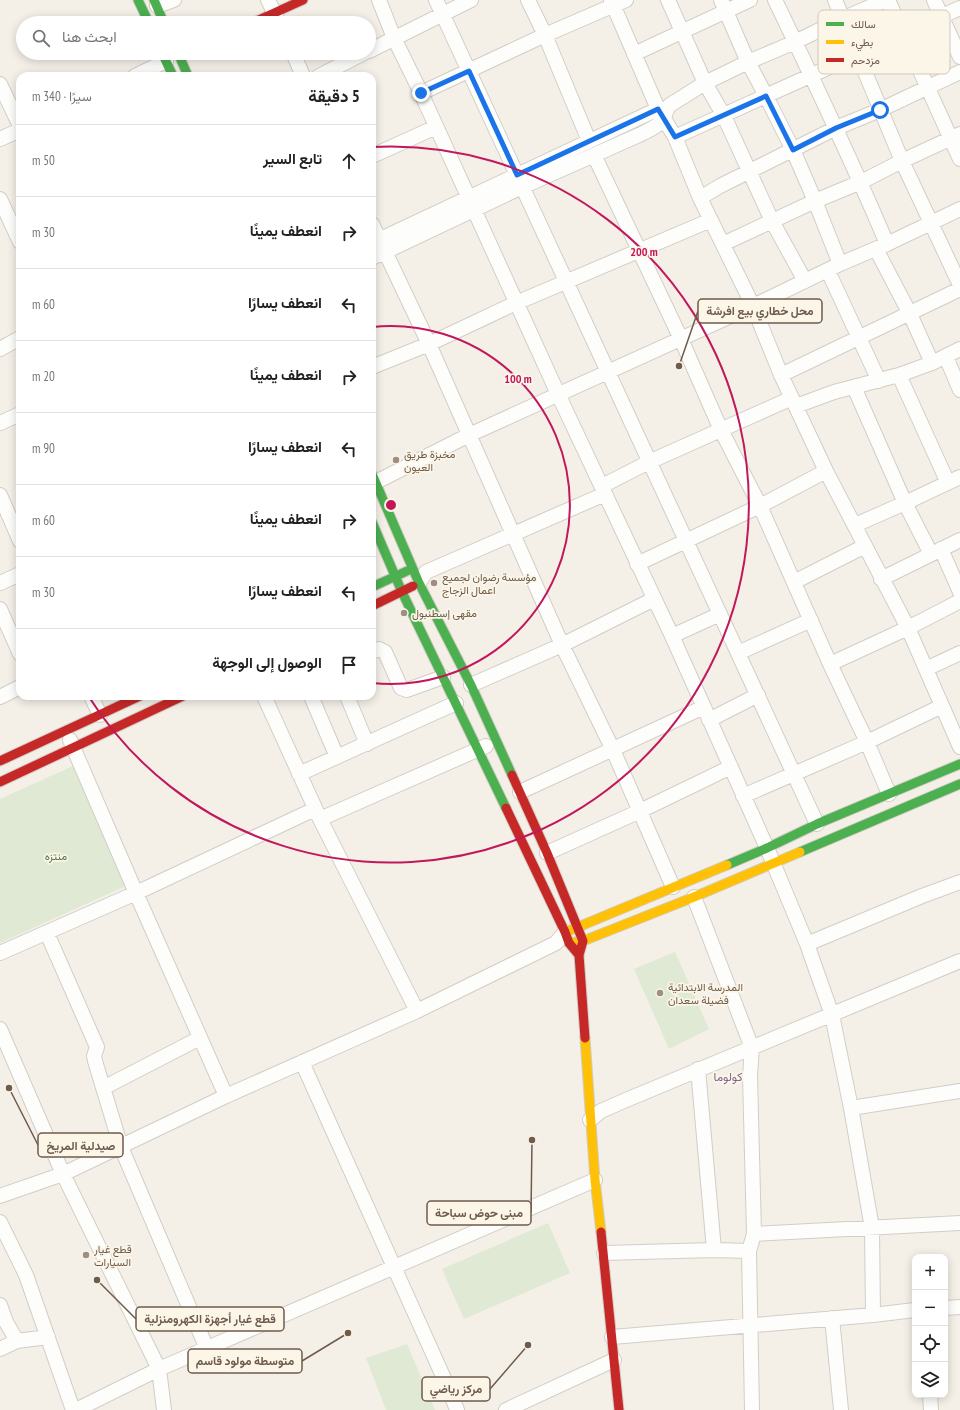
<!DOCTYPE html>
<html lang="ar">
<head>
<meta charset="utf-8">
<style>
	:root { --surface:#fff; --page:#f2f2f2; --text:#222; --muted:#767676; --line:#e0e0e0 }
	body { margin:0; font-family:"PT Sans Narrow",Vazirmatn,sans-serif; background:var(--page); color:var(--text); direction:rtl }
	.controls { position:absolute; right:12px; bottom:12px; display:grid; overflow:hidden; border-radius:8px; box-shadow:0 2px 10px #0003 }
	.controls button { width:36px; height:36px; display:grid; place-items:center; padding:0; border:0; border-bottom:1px solid var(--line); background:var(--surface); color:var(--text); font:20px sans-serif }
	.stop { position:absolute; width:12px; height:12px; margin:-9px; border:3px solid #1a73e8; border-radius:50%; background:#fff }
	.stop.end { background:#1a73e8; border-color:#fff; box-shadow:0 1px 4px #0008 }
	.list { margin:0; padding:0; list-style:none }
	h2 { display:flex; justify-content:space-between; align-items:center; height:52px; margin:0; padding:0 16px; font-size:17px }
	h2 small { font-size:13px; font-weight:400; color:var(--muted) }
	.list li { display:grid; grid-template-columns:26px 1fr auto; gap:12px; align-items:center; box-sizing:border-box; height:72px; padding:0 16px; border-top:1px solid var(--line) }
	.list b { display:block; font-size:15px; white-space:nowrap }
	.list em { font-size:13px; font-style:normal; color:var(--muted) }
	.icon { flex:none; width:22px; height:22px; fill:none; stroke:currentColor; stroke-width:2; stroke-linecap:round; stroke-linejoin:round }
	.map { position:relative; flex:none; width:960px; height:1410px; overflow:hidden; direction:ltr }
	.search { position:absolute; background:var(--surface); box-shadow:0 2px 10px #0003; left:16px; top:16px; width:360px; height:44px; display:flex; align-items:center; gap:10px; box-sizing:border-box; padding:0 14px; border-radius:22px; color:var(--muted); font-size:15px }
	.panel { position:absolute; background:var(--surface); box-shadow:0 2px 10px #0003; left:16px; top:72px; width:360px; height:628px; border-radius:12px; direction:rtl }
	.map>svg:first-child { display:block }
	.green { fill:#dfe9d4 }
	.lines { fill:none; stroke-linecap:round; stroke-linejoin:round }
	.street-casing { stroke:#d3cdc6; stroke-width:16 }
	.fast-casing { stroke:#d1ccc4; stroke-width:11 }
	.slow-casing { stroke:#d1ccc4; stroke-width:11 }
	.jam-casing { stroke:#d1ccc4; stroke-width:11 }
	.street { stroke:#fdfdfc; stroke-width:14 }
	.fast { stroke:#4caf50; stroke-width:9 }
	.slow { stroke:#ffc107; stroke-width:9 }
	.jam { stroke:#c62828; stroke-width:9 }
	.route { stroke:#1a73e8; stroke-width:5 }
	.ring { fill:none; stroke:#c2185b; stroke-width:2 }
	.poi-dot { fill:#9d8f83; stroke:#fcf6e8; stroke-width:1.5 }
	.labels { text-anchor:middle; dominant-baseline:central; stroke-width:3.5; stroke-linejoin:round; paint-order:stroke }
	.poi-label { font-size:11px; fill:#6e5b4c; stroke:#fcf6e8; text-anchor:start }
	.park-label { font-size:11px; fill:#537849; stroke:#fcf6e8 }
	.neighbourhood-label { font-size:12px; fill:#80648a; stroke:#fcf6e8 }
	.key { fill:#fcf6e8; stroke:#d1c8b9; stroke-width:1 }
	.key-label { font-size:11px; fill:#6e5b4c }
	.centre { fill:#c2185b; stroke:#fcf6e8; stroke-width:2 }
	.ring-label { font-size:12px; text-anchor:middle; font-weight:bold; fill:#c2185b; stroke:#fcf6e8; stroke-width:3.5; stroke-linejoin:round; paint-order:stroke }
	.leader { fill:none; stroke:#6e5b4c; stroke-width:1.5 }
	.callout-dot { fill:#6e5b4c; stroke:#fcf6e8; stroke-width:1.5 }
	.callout { fill:#fcf6e8; stroke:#6e5b4c; stroke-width:1.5 }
	.callout-label { font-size:12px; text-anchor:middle; font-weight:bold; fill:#6e5b4c }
</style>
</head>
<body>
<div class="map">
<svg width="960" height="1410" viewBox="0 0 960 1410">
	<rect width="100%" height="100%" fill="#f4f0e8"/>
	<path class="green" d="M 75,765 L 130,884 L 0,943 L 0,799 Z
		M 675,952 L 709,1029 L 669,1049 L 634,969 Z
		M 548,1223 L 570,1273 L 464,1319 L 442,1269 Z
		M 407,1344 L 435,1410 L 386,1410 L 366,1358 Z"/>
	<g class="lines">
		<defs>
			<path id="street" d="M 268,0 L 279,23
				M 379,0 L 394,38 L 421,93 L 558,394 L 672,636 L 767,848 L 807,944 L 832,1015 L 851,1108 L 872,1228 L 873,1315 L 915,1310
				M 436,0 L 817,824
				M 528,0 L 545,35 L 589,141
				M 611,0 L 658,109 L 675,137 L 700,198 L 753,306 L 781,375 L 826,471 L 908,628 L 960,747
				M 668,0 L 705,83 L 724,116 L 772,221 L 805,281
				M 721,0 L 748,62 L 766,96 L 793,150 L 815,201 L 840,264
				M 775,0 C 814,81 852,161 887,244
				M 835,0 L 902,161 L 960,285
				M 888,0 L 960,159
				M 934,0 L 960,57
				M 157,6 L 174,0
				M 369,51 L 471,0
				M 293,53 L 303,76
				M 634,54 L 750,0
				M 135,76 L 166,61
				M 319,76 L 364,53
				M 0,84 L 20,126
				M 421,93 L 545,35 L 626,0
				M 675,137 L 960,8
				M 0,139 L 20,130
				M 594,155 L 681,339 L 721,430 L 760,506 L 830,664 L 867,742 L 889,794
				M 372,156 L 436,127
				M 700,198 L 720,186 L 836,128 L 880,110 L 960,72
				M 0,199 L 20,242
				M 372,224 L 429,344 L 562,645 L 613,750 L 673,887
				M 372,243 L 658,109 L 666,109
				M 723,244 L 815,201 L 861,182 L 902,161 L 960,134
				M 876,249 L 910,314 L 932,363
				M 372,258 L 522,187 L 639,135 C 645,132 659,126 663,120 C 666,115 665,110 670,105 L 705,83 L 748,62 L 795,42 L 844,18 L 886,0
				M 828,271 L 879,381
				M 0,349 L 20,338
				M 946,357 L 960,390
				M 372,367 L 429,344 L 516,303 L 711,220
				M 781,375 L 960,289
				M 899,375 L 948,483
				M 854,387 L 905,503 L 931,554
				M 796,406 L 834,392 L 899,375 L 932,363 L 960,349
				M 0,423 L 20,414
				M 372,484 L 469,435 L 753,306 L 840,264 L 887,244 L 960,209
				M 602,486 L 649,462 L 792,398
				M 0,495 L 20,541
				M 855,525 L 905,503 L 960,477
				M 941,549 L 960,592
				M 637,564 L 760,506 L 826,471
				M 881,579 L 960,540
				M 794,582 L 865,546
				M 0,583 L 20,574
				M 419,583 L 426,572 L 605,494
				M 0,609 L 20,654
				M 672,636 L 720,614
				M 372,652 L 379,649 L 385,652 L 401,688 L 407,690 L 443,677
				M 738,653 L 811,620
				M 830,664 L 908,628 L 960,601
				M 926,669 L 960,653
				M 471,685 L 562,645 L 654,599
				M 91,696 L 100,715
				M 264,696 L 320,819 L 417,1011
				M 311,696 L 337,757
				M 347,696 L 367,744
				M 0,697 L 20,687
				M 709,720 L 758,695
				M 70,740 L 136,893 L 226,1096
				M 299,774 L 456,703
				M 520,792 L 704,707
				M 743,796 L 867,742 L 942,706
				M 320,819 L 486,746
				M 547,853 L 640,811 L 731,767
				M 47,933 L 97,1047 L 94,1056 L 95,1061 L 121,1147 L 207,1349
				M 807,944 L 922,896 L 960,882
				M 0,953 L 136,893 L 315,809
				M 0,1029 L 63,1174 L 159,1369 L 164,1410
				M 302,1062 L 451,1394 L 457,1410
				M 698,1069 L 714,1250
				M 103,1088 L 200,1038
				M 851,1108 L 960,1091
				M 590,1120 L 601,1111 L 626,1100 L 960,961
				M 0,1196 L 63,1174 L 226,1096 L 417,1011 L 556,943 L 565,932
				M 0,1222 L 26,1275 L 73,1410
				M 754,1234 L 960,1223
				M 749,1251 L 752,1410
				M 604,1253 L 714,1250 L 749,1251 L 754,1234 L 750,1076 L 752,1048 L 694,897
				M 0,1305 L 6,1322 L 17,1341
				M 945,1308 L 960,1307
				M 832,1318 L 841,1410
				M 612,1337 L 873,1315
				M 0,1349 L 17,1341 L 48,1337
				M 930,1395 L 931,1410
				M 76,1410 L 159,1369 L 595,1180
				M 506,1410 L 614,1360"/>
			<path id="fast" d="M 138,0 L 149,23
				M 154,0 L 164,23
				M 162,53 L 173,76
				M 178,53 L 188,76
				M 372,474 L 419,583 L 471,685 L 512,775
				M 372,522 L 402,592 L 506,808
				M 372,587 L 407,571
				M 800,852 L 960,784
				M 727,865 L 767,848 L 817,824 L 960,764"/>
			<path id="slow" d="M 566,932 L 727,865
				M 570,943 L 583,941 L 694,897 L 800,852
				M 585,1038 L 595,1180 L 601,1232"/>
			<path id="jam" d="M 252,23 L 303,0
				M 372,606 L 413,586
				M 0,761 L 140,696
				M 512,775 L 547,853 L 583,941 L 579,955 L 585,1038
				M 0,782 L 183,696
				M 506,808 L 565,932 L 569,943 L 579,955
				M 601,1232 L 619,1410"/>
		</defs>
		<use href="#street" class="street-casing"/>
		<use href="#fast" class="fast-casing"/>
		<use href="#slow" class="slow-casing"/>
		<use href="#jam" class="jam-casing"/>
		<use href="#street" class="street"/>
		<use href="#fast" class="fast"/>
		<use href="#slow" class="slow"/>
		<use href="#jam" class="jam"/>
	</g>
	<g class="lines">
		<path class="route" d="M 421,93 L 469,71 L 517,175 L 658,109 L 675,137 L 766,96 L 793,150 L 836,128 L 880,110"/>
	</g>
	<g class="ring">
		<path d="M372 327A179 179 0 1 1 372 683"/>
		<path d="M372 147A358 358 0 1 1 89 697"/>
	</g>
	<g class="poi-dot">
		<circle cx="396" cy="460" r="4"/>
		<circle cx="434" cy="583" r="4"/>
		<circle cx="404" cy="613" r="4"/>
		<circle cx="660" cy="993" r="4"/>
		<circle cx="86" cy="1255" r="4"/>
	</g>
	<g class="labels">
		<g class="poi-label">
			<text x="404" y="454">مخبزة طريق<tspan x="404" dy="13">العيون</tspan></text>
			<text x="442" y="577">مؤسسة رضوان لجميع<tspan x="442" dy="13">اعمال الزجاج</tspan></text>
			<text x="412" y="613">مقهى إسطنبول</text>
			<text x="668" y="987">المدرسة الابتدائية<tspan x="668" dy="13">فضيلة سعدان</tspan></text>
			<text x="94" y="1249">قطع غيار<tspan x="94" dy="13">السيارات</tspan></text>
		</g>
		<g class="park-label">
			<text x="56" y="856">منتزه</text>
		</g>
		<g class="neighbourhood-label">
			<text x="728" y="1076">كولوما</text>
		</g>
	</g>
	<rect x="818" y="10" width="132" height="64" rx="6" class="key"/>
	<rect x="826" y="22" width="18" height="4" fill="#4caf50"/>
	<rect x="826" y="40" width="18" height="4" fill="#ffc107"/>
	<rect x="826" y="58" width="18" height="4" fill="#c62828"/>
	<g class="key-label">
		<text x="851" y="28">سالك</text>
		<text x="851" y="46">بطيء</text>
		<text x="851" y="64">مزدحم</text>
	</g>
	<circle cx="391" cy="505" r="6" class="centre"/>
	<g class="ring-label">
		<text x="644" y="256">200 m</text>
		<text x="518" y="383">100 m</text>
	</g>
	<path class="leader" d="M679 366L698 311M9 1088L38 1145M532 1140L531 1213M97 1280L136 1319M348 1333L302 1361M528 1345L490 1389"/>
	<g class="callout-dot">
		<circle cx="679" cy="366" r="4"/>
		<circle cx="9" cy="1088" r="4"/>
		<circle cx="532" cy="1140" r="4"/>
		<circle cx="97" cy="1280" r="4"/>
		<circle cx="348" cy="1333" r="4"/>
		<circle cx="528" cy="1345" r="4"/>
	</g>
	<g class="callout">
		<rect x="698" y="299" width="124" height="24" rx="4"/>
		<rect x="38" y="1133" width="85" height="24" rx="4"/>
		<rect x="427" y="1201" width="104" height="24" rx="4"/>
		<rect x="136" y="1307" width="148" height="24" rx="4"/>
		<rect x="188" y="1349" width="114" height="24" rx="4"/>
		<rect x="422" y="1377" width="68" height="24" rx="4"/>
	</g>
	<g class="callout-label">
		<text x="760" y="315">محل خطاري بيع افرشة</text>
		<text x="81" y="1150">صيدلية المريخ</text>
		<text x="479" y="1217">مبنى حوض سباحة</text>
		<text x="210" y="1323">قطع غيار أجهزة الكهرومنزلية</text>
		<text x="245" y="1365">متوسطة مولود قاسم</text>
		<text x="456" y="1393">مركز رياضي</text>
	</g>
</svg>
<div class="controls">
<button>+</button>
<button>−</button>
<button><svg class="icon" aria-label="locate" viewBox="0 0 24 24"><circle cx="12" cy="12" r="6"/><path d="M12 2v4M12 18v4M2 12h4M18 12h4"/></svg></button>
<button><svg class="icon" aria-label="layers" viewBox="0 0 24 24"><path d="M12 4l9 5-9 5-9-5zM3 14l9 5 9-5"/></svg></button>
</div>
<div class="stop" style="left:880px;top:110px"></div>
<div class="stop end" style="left:421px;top:93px"></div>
<div class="search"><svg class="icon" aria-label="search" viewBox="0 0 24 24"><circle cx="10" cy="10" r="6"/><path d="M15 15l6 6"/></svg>ابحث هنا</div>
<section class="panel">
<h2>5 دقيقة<small>سيرًا · 340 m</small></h2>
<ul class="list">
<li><svg class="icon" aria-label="ahead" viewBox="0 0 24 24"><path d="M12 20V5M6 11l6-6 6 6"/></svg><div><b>تابع السير</b></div><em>50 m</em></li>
<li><svg class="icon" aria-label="right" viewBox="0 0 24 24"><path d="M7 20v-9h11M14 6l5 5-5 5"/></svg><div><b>انعطف يمينًا</b></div><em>30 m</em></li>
<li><svg class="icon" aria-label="left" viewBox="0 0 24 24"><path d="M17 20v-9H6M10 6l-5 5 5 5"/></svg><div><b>انعطف يسارًا</b></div><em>60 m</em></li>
<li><svg class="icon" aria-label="right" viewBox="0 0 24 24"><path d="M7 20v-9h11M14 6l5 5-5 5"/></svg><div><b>انعطف يمينًا</b></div><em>20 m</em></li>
<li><svg class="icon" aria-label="left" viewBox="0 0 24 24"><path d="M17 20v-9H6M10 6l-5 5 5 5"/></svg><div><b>انعطف يسارًا</b></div><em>90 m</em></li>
<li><svg class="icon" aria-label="right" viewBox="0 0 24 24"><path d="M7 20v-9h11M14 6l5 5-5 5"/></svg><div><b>انعطف يمينًا</b></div><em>60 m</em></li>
<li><svg class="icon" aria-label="left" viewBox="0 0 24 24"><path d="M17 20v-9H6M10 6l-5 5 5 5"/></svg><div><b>انعطف يسارًا</b></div><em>30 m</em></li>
<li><svg class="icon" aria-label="arrive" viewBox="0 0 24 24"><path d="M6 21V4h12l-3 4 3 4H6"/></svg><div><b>الوصول إلى الوجهة</b></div></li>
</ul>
</section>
</div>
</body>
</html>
